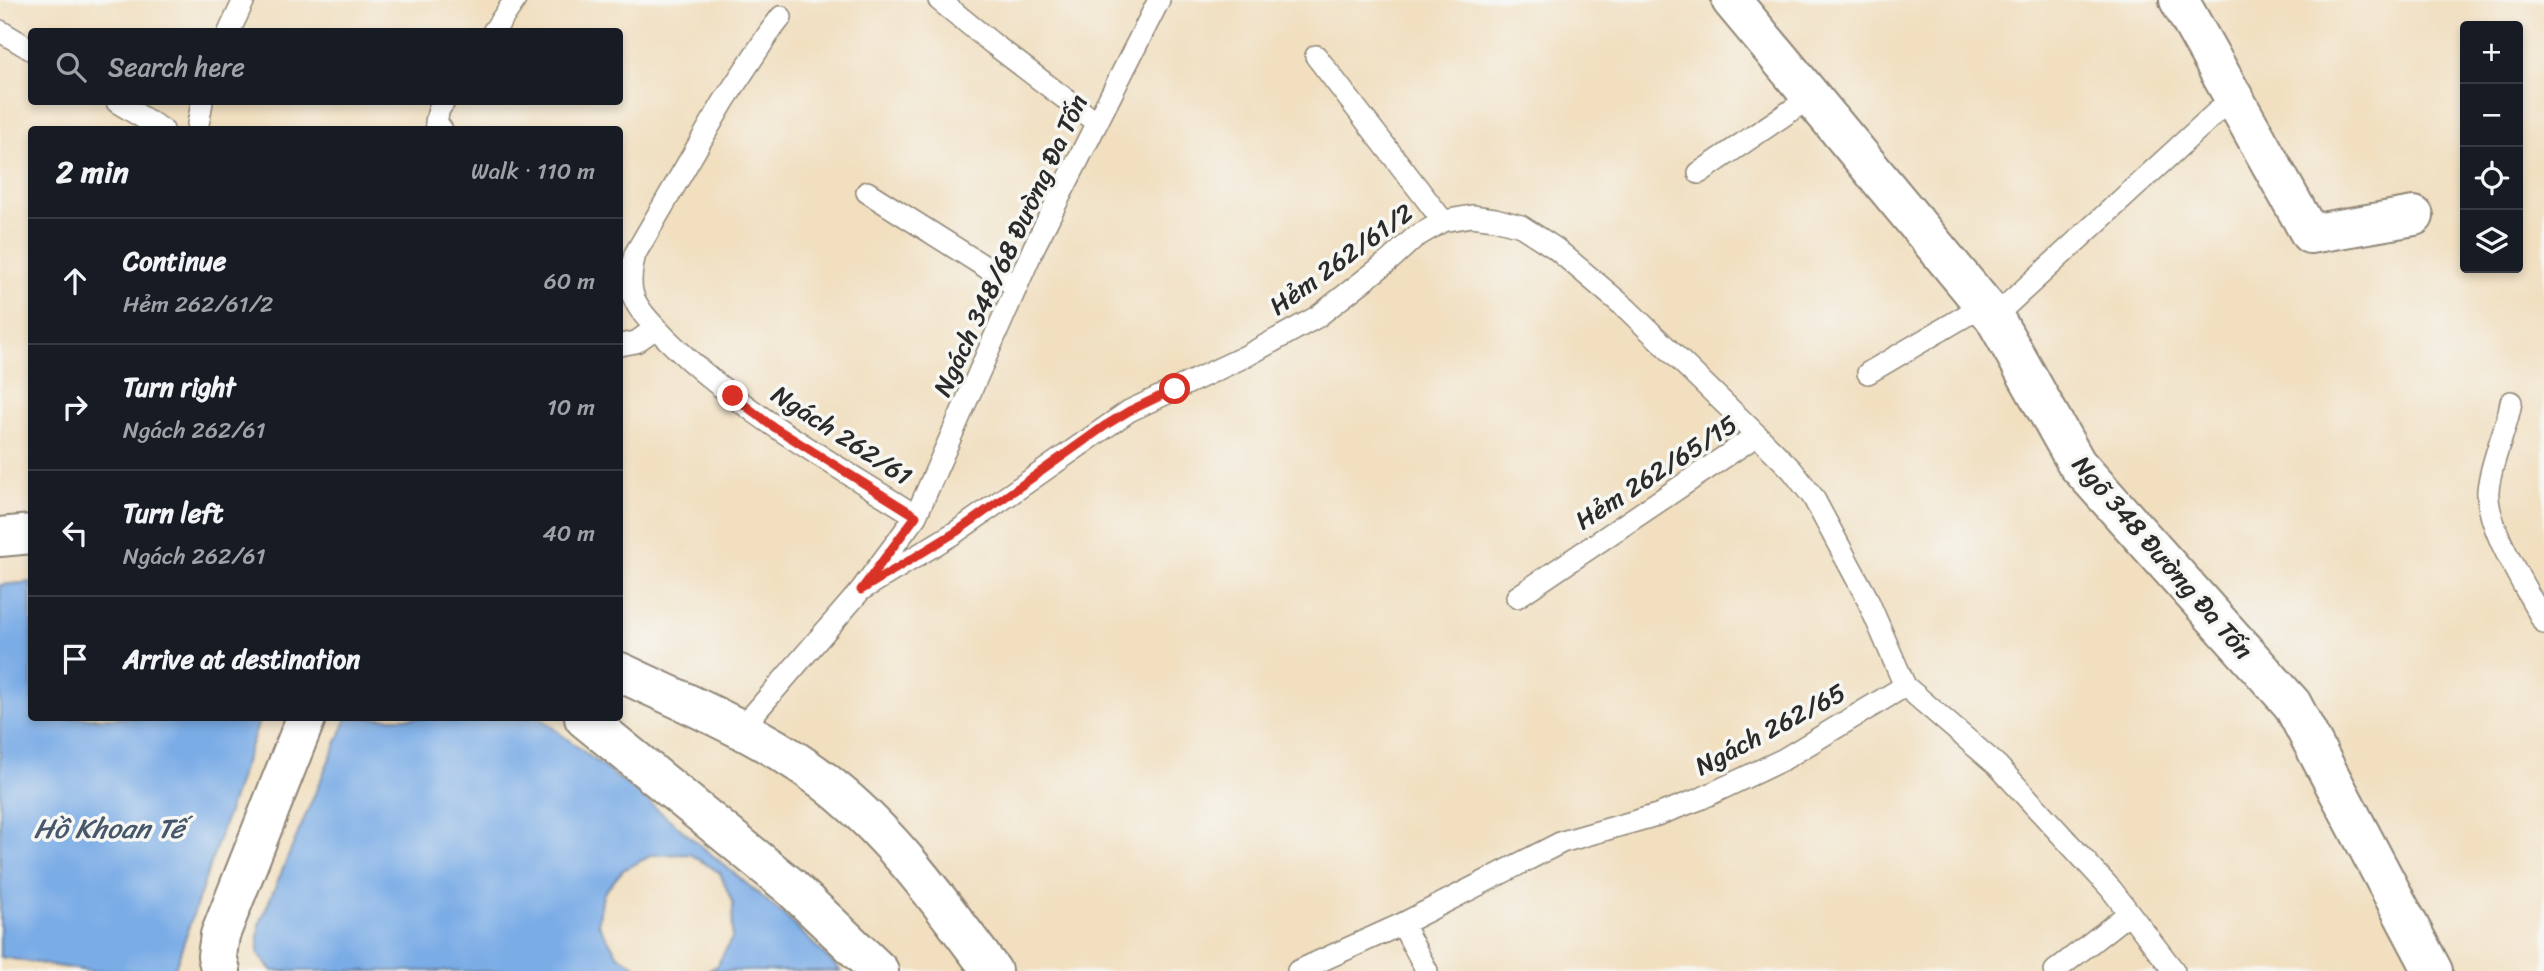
<!DOCTYPE html>
<html lang="en">
<head>
<meta charset="utf-8">
<style>
	:root { --surface:#171b24; --page:#20242c; --text:#f1f3f6; --muted:#9ea1a6; --line:#363941 }
	body { margin:0; font-family:Sriracha,sans-serif; background:var(--page); color:var(--text) }
	.controls { position:absolute; right:21px; top:21px; display:grid; overflow:hidden; border-radius:7px; box-shadow:0 4px 10px #0003 }
	.controls button { width:63px; height:63px; display:grid; place-items:center; padding:0; border:0; border-bottom:2px solid var(--line); background:var(--surface); color:var(--text); font:35px sans-serif }
	.stop { position:absolute; width:21px; height:21px; margin:-16px; border:5px solid #d93025; border-radius:50%; background:#fff }
	.stop.end { background:#d93025; border-color:#fff; box-shadow:0 2px 7px #0008 }
	.list { margin:0; padding:0; list-style:none }
	h2 { display:flex; justify-content:space-between; align-items:center; height:91px; margin:0; padding:0 28px; font-size:30px }
	h2 small { font-size:23px; font-weight:400; color:var(--muted) }
	.list li { display:grid; grid-template-columns:46px 1fr auto; gap:21px; align-items:center; box-sizing:border-box; height:126px; padding:0 28px; border-top:2px solid var(--line) }
	.list b { display:block; font-size:26px; white-space:nowrap }
	.list p { margin:0; font-size:23px; white-space:nowrap; color:var(--muted) }
	.list em { font-size:23px; font-style:normal; color:var(--muted) }
	.icon { flex:none; width:38px; height:38px; fill:none; stroke:currentColor; stroke-width:2; stroke-linecap:round; stroke-linejoin:round }
	.map { position:relative; flex:none; width:2544px; height:971px; overflow:hidden }
	.search { position:absolute; background:var(--surface); box-shadow:0 4px 10px #0003; left:28px; top:28px; width:595px; height:77px; display:flex; align-items:center; gap:18px; box-sizing:border-box; padding:0 24px; border-radius:7px; color:var(--muted); font-size:26px }
	.panel { position:absolute; background:var(--surface); box-shadow:0 4px 10px #0003; left:28px; top:126px; width:595px; height:595px; border-radius:7px }
	.map>svg:first-child { display:block }
	.water { fill:#7aace6; stroke:#526c88; stroke-width:2 }
	.lines { fill:none; stroke-linecap:round; stroke-linejoin:round }
	.service-casing { stroke:#8e8576; stroke-width:24 }
	.minor-casing { stroke:#8e8576; stroke-width:42 }
	.service { stroke:#fff; stroke-width:21 }
	.minor { stroke:#fff; stroke-width:38 }
	.route { stroke:#d93025; stroke-width:9 }
	.labels { text-anchor:middle; dominant-baseline:central; stroke-width:7; stroke-linejoin:round; paint-order:stroke }
	.street-label { font-size:26px; fill:#2b2b2b; stroke:#f6f6f2 }
	.water-label { font-size:28px; font-style:italic; fill:#47586c; stroke:#f6f6f2 }
</style>
</head>
<body>
<div class="map">
<svg width="2544" height="971" viewBox="0 0 2544 971">
	<rect width="100%" height="100%" fill="#f6f6f2"/>
	<filter id="ink" filterUnits="userSpaceOnUse"><feTurbulence type="fractalNoise" baseFrequency=".0143" numOctaves="2"/><feDisplacementMap in="SourceGraphic" scale="14" xChannelSelector="R" yChannelSelector="G"/><feConvolveMatrix kernelMatrix="1 2 1 2 8 2 1 2 1" color-interpolation-filters="sRGB"/></filter>
	<filter id="wash" filterUnits="userSpaceOnUse"><feTurbulence type="fractalNoise" baseFrequency=".00686" numOctaves="4" result="noise"/><feDisplacementMap in="SourceGraphic" scale="28" xChannelSelector="R" yChannelSelector="G"/><feGaussianBlur stdDeviation="1.57" result="paint"/><feColorMatrix in="noise" values="0 0 0 0 0 0 0 0 0 0 0 0 0 0 0 0 0 1.4 0 .05"/><feComposite in="paint" operator="in"/></filter>
	<g filter="url(#wash)">
		<rect width="100%" height="100%" fill="#f1dfc0"/>
		<path class="water" d="M 31,582 L 32,718 L 260,718 L 174,971 L 88,971 L 0,957 L 0,585 Z
			M 347,718 L 540,718 L 640,795 L 784,915 L 841,971 L 707,971 L 717,966 L 732,938 L 733,904 L 720,873 L 690,854 L 652,855 L 623,870 L 603,894 L 598,924 L 618,955 L 643,971 L 273,971 L 258,954 L 259,925 Z"/>
	</g>
	<g filter="url(#ink)">
		<g class="lines">
			<defs>
				<path id="service" d="M 939,0 L 992,43 L 1097,123
					M 0,31 L 32,50
					M 229,32 L 244,0
					M 493,32 L 515,0
					M 1316,56 L 1443,221
					M 117,102 L 163,130
					M 197,130 L 202,102
					M 442,130 L 436,122 L 439,109 L 444,102
					M 1699,173 L 1811,97
					M 867,192 L 1017,287
					M 1994,317 L 2233,97
					M 656,328 C 631,302 626,290 635,254 L 724,101 L 769,33 L 781,17
					M 620,345 L 636,342 L 656,328 C 730,406 826,459 916,516 L 861,590 L 740,730
					M 1868,373 L 1984,305
					M 2511,402 C 2506,432 2491,460 2488,490 C 2485,527 2527,588 2544,623
					M 916,516 L 1034,247 L 1159,0
					M 861,590 L 956,532 L 1129,411 L 1246,356 L 1317,317 L 1390,260 L 1414,238 L 1443,221 L 1472,216 L 1495,219 L 1521,226 L 1555,248 L 1627,309 L 1757,435
					M 1517,597 L 1757,435 L 1792,470 L 1813,497 L 1866,596 L 1905,686
					M 1402,924 L 1427,971
					M 1298,971 L 1402,924 L 1562,842 L 1657,815 L 1700,799 L 1784,759 L 1905,686 L 1998,766 L 2111,889 L 2174,971
					M 2055,971 L 2129,913"/>
				<path id="minor" d="M 1731,0 L 1994,317 L 2077,464 L 2292,704 L 2433,971
					M 2179,0 L 2310,234 L 2414,216
					M 0,537 L 32,534
					M 620,672 C 694,707 775,739 839,793 C 899,843 945,909 992,971
					M 584,718 L 791,887 L 879,971
					M 221,971 L 217,956 L 220,935 L 306,718"/>
			</defs>
			<use href="#service" class="service-casing"/>
			<use href="#minor" class="minor-casing"/>
			<use href="#service" class="service"/>
			<use href="#minor" class="minor"/>
		</g>
	</g>
	<g class="lines" filter="url(#ink)">
		<path class="route" d="M 733,396 L 769,424 L 916,516 L 861,590 L 956,532 L 1106,425 L 1129,411 L 1175,389"/>
	</g>
	<g class="labels">
		<g class="street-label">
			<text transform="translate(1010 245) rotate(-65)">Ngách 348/68 Đường Đa Tốn</text>
			<text transform="translate(1341 259) rotate(-36)">Hẻm 262/61/2</text>
			<text transform="translate(842 435) rotate(33)">Ngách 262/61</text>
			<text transform="translate(1656 472) rotate(-33)">Hẻm 262/65/15</text>
			<text transform="translate(2163 557) rotate(49)">Ngõ 348 Đường Đa Tốn</text>
			<text transform="translate(1770 729) rotate(-28)">Ngách 262/65</text>
		</g>
		<g class="water-label">
			<text x="109" y="828">Hồ Khoan Tế</text>
		</g>
	</g>
</svg>
<div class="controls">
<button>+</button>
<button>−</button>
<button><svg class="icon" aria-label="locate" viewBox="0 0 24 24"><circle cx="12" cy="12" r="6"/><path d="M12 2v4M12 18v4M2 12h4M18 12h4"/></svg></button>
<button><svg class="icon" aria-label="layers" viewBox="0 0 24 24"><path d="M12 4l9 5-9 5-9-5zM3 14l9 5 9-5"/></svg></button>
</div>
<div class="stop" style="left:1175px;top:389px"></div>
<div class="stop end" style="left:733px;top:396px"></div>
<div class="search"><svg class="icon" aria-label="search" viewBox="0 0 24 24"><circle cx="10" cy="10" r="6"/><path d="M15 15l6 6"/></svg>Search here</div>
<section class="panel">
<h2>2 min<small>Walk · 110 m</small></h2>
<ul class="list">
<li><svg class="icon" aria-label="ahead" viewBox="0 0 24 24"><path d="M12 20V5M6 11l6-6 6 6"/></svg><div><b>Continue</b><p>Hẻm 262/61/2</p></div><em>60 m</em></li>
<li><svg class="icon" aria-label="right" viewBox="0 0 24 24"><path d="M7 20v-9h11M14 6l5 5-5 5"/></svg><div><b>Turn right</b><p>Ngách 262/61</p></div><em>10 m</em></li>
<li><svg class="icon" aria-label="left" viewBox="0 0 24 24"><path d="M17 20v-9H6M10 6l-5 5 5 5"/></svg><div><b>Turn left</b><p>Ngách 262/61</p></div><em>40 m</em></li>
<li><svg class="icon" aria-label="arrive" viewBox="0 0 24 24"><path d="M6 21V4h12l-3 4 3 4H6"/></svg><div><b>Arrive at destination</b></div></li>
</ul>
</section>
</div>
</body>
</html>
